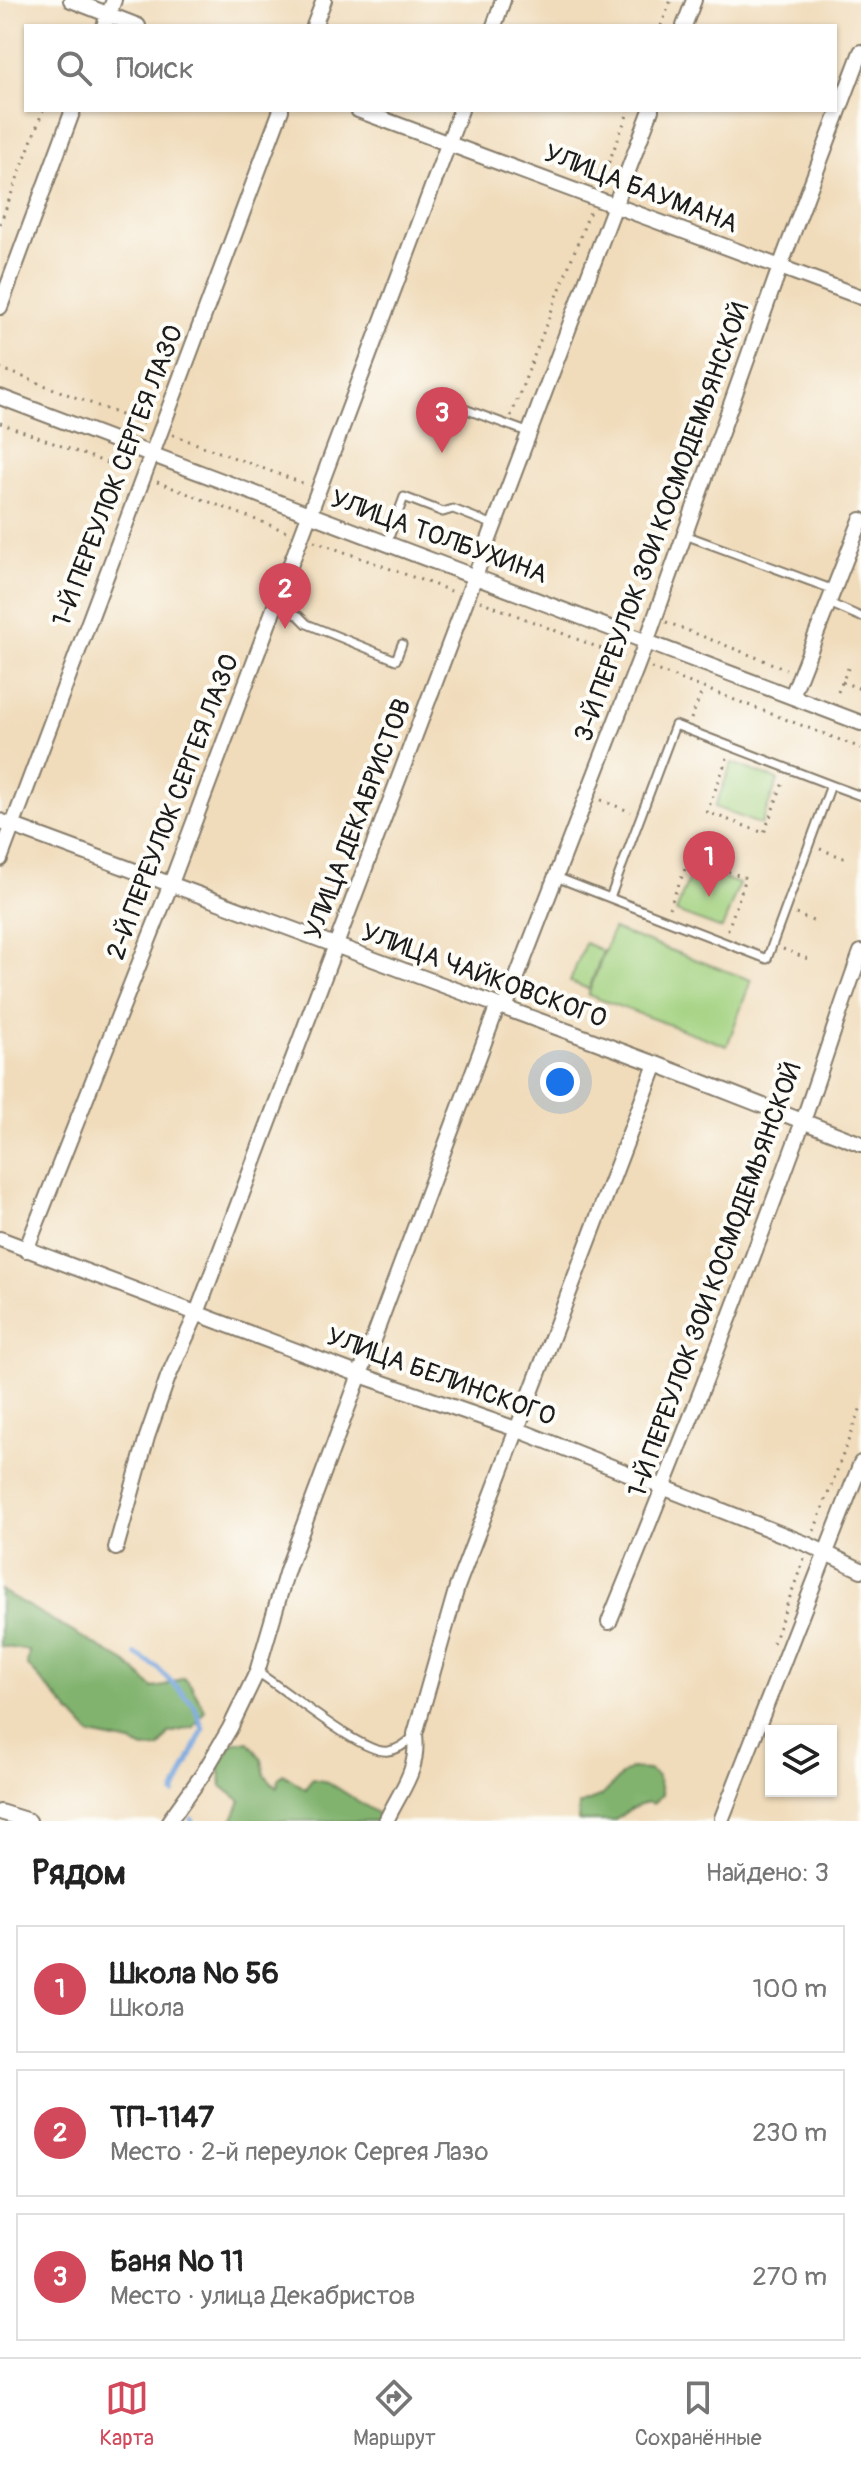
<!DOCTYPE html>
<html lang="ru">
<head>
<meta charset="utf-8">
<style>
	:root { --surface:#fff; --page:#f2f2f2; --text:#222; --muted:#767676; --line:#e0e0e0; --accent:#d1495b }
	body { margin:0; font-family:Pangolin,sans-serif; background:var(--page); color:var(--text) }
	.controls { position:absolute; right:24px; bottom:24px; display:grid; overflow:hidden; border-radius:0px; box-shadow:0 2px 6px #0004 }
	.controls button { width:72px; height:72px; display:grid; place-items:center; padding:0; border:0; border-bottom:2px solid var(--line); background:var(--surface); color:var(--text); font:40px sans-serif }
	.you { position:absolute; left:560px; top:1082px; width:28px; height:28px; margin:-20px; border:6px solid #fff; border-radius:50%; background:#1a73e8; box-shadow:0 0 0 12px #1a73e833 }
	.badge { display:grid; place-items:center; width:52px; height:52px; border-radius:50%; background:var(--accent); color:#fff; font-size:26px; font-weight:700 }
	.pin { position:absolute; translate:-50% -66px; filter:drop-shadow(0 2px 4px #0008) }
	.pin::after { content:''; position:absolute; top:42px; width:28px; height:24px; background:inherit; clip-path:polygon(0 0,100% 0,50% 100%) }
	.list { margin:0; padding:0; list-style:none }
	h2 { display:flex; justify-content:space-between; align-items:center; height:104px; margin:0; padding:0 32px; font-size:34px }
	h2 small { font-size:26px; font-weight:400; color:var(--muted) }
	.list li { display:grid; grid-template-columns:52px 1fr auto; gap:24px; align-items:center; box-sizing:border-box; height:128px; margin:0 16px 16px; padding:0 16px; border:2px solid var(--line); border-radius:0px }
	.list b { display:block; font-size:30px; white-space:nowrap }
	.list p { margin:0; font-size:26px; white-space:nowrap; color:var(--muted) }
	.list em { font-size:26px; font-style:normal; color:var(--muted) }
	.icon { flex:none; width:44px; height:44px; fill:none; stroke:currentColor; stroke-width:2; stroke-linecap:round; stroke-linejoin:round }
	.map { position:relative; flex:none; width:861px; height:1821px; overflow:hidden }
	.search { position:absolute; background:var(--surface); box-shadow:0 2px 6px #0004; left:24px; right:24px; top:24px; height:88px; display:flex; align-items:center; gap:20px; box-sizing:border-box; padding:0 28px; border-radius:0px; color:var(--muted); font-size:30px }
	.sheet { height:536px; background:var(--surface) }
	nav { display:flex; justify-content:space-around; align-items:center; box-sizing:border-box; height:112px; border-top:2px solid var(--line); background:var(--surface); font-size:22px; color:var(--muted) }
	nav a { display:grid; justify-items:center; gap:4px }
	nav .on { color:var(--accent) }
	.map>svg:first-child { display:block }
	.green { fill:#a2d17f; stroke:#5f764e; stroke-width:2 }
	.forest { fill:#81b36e; stroke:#4e6845; stroke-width:2 }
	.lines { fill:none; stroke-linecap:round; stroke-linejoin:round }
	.stream { stroke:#72a3dd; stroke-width:5 }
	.service-casing { stroke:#867c6b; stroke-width:11 }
	.minor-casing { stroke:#867c6b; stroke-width:18 }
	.path { stroke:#867c6b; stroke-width:3; stroke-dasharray:2 6; stroke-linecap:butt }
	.service { stroke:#fff; stroke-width:7 }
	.minor { stroke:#fff; stroke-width:14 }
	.labels { text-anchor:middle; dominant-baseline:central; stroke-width:8; stroke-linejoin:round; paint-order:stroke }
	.street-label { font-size:26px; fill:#1c1c1c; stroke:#fdfcf7 }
</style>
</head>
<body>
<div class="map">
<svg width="861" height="1821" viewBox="0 0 861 1821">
	<rect width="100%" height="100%" fill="#fdfcf7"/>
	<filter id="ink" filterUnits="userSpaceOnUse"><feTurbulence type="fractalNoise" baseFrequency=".0125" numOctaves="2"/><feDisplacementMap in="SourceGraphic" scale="16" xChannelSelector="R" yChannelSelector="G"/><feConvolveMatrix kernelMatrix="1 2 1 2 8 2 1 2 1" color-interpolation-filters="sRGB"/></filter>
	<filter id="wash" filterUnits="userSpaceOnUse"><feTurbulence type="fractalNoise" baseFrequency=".006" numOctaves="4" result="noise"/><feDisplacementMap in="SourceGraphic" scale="32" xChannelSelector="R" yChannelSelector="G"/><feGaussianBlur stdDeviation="1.8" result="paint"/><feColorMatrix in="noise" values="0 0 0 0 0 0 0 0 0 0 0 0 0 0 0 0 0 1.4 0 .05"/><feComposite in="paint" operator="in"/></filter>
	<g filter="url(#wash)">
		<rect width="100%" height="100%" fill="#f0dbba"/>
		<path class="green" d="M 732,763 L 778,780 L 761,825 L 715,807 Z
			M 693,867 L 739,884 L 722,929 L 676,912 Z
			M 613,929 L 751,980 L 727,1046 L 588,995 Z
			M 585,943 L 603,951 L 589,989 L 570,982 Z"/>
		<path class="forest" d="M 0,1590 L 127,1663 L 153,1688 L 165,1686 L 183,1678 L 191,1685 L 205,1710 L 194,1727 L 169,1733 L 159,1748 L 144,1749 L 131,1743 L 91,1735 L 27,1665 L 29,1651 L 0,1646 Z
			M 249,1742 L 262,1760 L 265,1775 L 277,1788 L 278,1779 L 283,1774 L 306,1789 L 312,1779 L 328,1782 L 380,1815 L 377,1821 L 232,1821 L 241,1801 L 222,1786 L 219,1766 L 233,1743 Z
			M 631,1769 L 648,1770 L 657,1776 L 662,1795 L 653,1804 L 646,1802 L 626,1812 L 614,1821 L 578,1821 L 579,1805 L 602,1796 L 623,1774 Z"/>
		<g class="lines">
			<path class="stream" d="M 136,1654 L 158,1668 L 194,1705 L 203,1729 L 174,1794
				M 191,1819 L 192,1821"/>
		</g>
	</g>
	<g filter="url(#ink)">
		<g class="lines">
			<defs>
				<path id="service" d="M 429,396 L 530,433
					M 685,535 L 834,590
					M 387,543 L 404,497 L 443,512 L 453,509 L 494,525
					M 829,603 L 861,617
					M 276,606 L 299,616 L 307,624 L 396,660 L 402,644
					M 675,725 L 831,785 L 767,959 L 610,898 Z
					M 831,785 L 861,796
					M 556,877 L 610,898
					M 257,1672 C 284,1688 362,1755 388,1751 C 399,1750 407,1743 414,1736"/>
				<path id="minor" d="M 71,0 L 138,26
					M 104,26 L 114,0
					M 314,26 L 324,0
					M 494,26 L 503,0
					M 684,26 L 694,0
					M 358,110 L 861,297
					M 0,307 L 73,110
					M 0,397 L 861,723
					M 792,696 L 861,520
					M 0,821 L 656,1064 L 861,1144
					M 0,859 L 281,110
					M 505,1008 L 647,640 L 780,267 L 861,52
					M 0,1239 L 360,1375 L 516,1429 L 809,1545 L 861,1570
					M 26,1250 L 170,886 L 461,110
					M 116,1548 L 147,1437 L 168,1377 L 197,1313 L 651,110
					M 609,1622 C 676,1458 741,1291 802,1124 C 822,1067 840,1009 861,952
					M 0,1812 L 29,1821
					M 722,1818 L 861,1463
					M 169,1821 L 203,1774 L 230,1728 L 257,1672 L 287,1570 L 498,1005
					M 386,1821 C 401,1789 419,1772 415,1734 L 457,1587 L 656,1064"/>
			</defs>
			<use href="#service" class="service-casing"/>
			<use href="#minor" class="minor-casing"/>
			<path class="path" d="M 661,26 L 671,0
				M 600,185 L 629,110
				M 0,224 L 43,110
				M 0,368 L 147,425
				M 511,416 L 590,211
				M 0,423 L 131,472
				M 173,435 L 305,484
				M 157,482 L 288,532
				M 314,541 L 454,592
				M 480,601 L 625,658
				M 666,622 L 786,669
				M 651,668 L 861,748
				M 842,682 L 861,689
				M 838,692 L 849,666
				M 691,719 L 703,689
				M 727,758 L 707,812 L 764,833 L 784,780
				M 601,800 L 631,812
				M 820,849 L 847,859
				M 669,908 L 690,857 L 746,878 L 727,932
				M 796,914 L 818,923
				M 783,949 L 808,959
				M 814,1531 L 861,1407
				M 773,1643 L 805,1556"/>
			<use href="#service" class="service"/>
			<use href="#minor" class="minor"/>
		</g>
	</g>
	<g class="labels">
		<g class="street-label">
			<text transform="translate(641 189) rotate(21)">УЛИЦА БАУМАНА</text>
			<text transform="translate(118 476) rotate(-69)">1-Й ПЕРЕУЛОК СЕРГЕЯ ЛАЗО</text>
			<text transform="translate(662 522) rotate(-70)">3-Й ПЕРЕУЛОК ЗОИ КОСМОДЕМЬЯНСКОЙ</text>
			<text transform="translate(439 537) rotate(20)">УЛИЦА ТОЛБУХИНА</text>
			<text transform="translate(173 807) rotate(-69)">2-Й ПЕРЕУЛОК СЕРГЕЯ ЛАЗО</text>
			<text transform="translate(358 819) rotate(-69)">УЛИЦА ДЕКАБРИСТОВ</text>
			<text transform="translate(484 976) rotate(20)">УЛИЦА ЧАЙКОВСКОГО</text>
			<text transform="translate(715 1280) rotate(-70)">1-Й ПЕРЕУЛОК ЗОИ КОСМОДЕМЬЯНСКОЙ</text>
			<text transform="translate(441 1377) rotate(20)">УЛИЦА БЕЛИНСКОГО</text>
		</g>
	</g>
</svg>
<div class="controls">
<button><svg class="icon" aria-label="layers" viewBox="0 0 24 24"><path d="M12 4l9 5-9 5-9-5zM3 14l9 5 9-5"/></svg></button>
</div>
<div class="you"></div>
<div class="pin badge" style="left:709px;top:897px">1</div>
<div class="pin badge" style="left:285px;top:629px">2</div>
<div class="pin badge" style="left:442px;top:453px">3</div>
<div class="search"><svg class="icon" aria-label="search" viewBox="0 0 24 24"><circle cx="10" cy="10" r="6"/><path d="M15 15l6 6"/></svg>Поиск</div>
</div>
<section class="sheet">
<h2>Рядом<small>Найдено: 3</small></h2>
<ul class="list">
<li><span class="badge">1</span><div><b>Школа № 56</b><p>Школа</p></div><em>100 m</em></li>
<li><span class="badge">2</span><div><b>ТП-1147</b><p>Место · 2-й переулок Сергея Лазо</p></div><em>230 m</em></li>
<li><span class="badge">3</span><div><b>Баня № 11</b><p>Место · улица Декабристов</p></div><em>270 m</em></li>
</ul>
</section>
<nav>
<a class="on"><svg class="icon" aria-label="map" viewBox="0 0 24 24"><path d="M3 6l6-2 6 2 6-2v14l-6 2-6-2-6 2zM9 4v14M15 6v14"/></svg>Карта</a>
<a><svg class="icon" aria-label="directions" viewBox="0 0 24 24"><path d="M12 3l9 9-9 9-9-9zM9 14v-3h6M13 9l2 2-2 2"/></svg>Маршрут</a>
<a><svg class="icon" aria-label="saved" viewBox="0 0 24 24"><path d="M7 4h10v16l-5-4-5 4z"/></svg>Сохранённые</a>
</nav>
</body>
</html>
